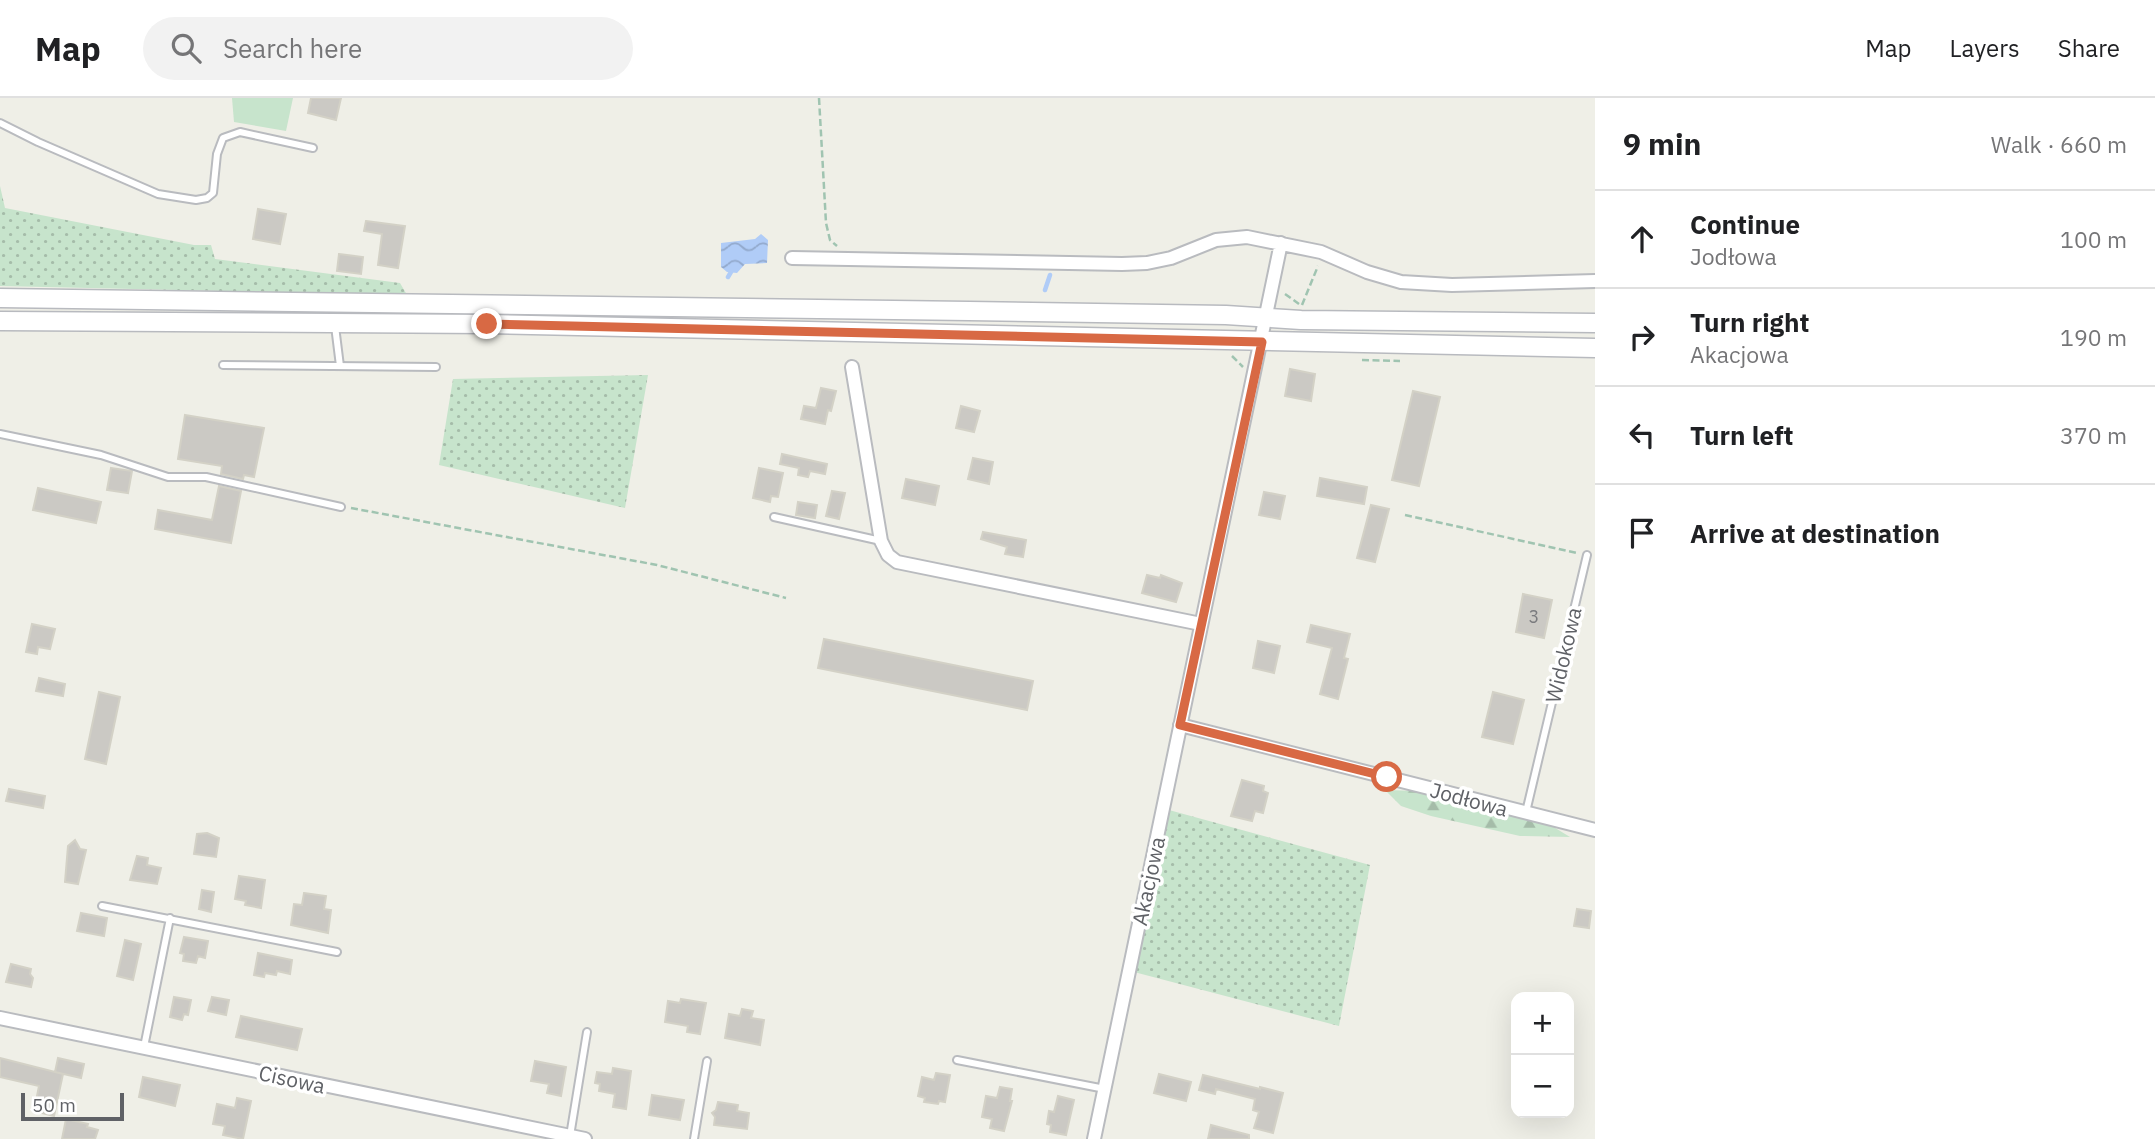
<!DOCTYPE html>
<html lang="en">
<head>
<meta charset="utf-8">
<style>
	:root { --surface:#fff; --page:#f2f2f2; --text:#202124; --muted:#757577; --line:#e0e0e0 }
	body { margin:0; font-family:"IBM Plex Sans",sans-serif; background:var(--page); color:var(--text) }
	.controls { position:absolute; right:21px; bottom:21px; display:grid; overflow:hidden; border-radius:14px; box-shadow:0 7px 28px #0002 }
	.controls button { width:63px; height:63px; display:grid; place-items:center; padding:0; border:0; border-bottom:2px solid var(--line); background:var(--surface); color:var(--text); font:35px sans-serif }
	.scale { position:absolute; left:21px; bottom:18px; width:103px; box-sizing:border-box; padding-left:7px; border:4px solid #5f6166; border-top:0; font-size:19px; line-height:24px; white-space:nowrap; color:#5f6166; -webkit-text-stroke:5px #fff; paint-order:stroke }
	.stop { position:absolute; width:21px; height:21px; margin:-16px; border:5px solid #d86944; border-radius:50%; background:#fff }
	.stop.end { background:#d86944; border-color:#fff; box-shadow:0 2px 7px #0008 }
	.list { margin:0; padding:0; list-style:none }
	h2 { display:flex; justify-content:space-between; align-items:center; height:91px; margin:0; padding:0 28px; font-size:30px }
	h2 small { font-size:23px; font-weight:400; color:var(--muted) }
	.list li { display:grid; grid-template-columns:46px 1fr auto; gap:21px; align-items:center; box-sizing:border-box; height:98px; padding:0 28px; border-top:2px solid var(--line) }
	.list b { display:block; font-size:26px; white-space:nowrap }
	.list p { margin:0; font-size:23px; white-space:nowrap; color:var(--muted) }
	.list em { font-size:23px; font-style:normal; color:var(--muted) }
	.icon { flex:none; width:38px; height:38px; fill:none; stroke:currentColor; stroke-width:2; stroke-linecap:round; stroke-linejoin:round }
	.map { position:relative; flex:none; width:1595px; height:1041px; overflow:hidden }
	header { display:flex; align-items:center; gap:42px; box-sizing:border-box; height:98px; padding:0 35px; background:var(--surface); border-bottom:2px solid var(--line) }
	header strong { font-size:33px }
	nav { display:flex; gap:38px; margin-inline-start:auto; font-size:24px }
	.search { width:490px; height:63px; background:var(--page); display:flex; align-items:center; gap:18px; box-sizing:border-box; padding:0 24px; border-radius:38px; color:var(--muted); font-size:26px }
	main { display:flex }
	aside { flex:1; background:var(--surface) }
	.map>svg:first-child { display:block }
	.grass { fill:url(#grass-dots) }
	.forest { fill:url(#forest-firs) }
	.green { fill:#c7e4cc }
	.water { fill:url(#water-waves) }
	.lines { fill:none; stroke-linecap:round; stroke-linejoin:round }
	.stream { stroke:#b0ccf7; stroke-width:4.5 }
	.building { fill:#cbc9c4; stroke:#d3d1c6; stroke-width:2 }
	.lane-casing { stroke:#b9bbbf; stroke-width:10 }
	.street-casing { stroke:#b9bbbf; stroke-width:16 }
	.secondary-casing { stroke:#b8babf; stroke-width:21 }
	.path { stroke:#a0c4b1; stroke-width:2.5; stroke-dasharray:7 3.5; stroke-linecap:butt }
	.lane { stroke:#fff; stroke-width:6 }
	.street { stroke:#fff; stroke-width:12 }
	.secondary { stroke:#fff; stroke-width:18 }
	.route { stroke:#d86944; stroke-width:9 }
	.labels { text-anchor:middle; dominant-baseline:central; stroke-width:7; stroke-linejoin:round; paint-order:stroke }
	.number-label { font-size:18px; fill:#7a7b7e }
	.street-label { font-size:21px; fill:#5f6166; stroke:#fff }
</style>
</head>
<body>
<header>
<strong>Map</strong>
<div class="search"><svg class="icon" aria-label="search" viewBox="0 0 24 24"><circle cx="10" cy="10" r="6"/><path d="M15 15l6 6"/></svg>Search here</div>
<nav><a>Map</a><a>Layers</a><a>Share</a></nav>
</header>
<main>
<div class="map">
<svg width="1595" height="1041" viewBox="0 0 1595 1041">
	<defs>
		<pattern id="grass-dots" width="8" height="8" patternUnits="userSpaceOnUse" patternTransform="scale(1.75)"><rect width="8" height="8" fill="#c7e4cc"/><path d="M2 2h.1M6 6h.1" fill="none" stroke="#a5bca9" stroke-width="1.8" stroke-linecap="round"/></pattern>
		<pattern id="forest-firs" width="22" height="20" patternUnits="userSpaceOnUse" patternTransform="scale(1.75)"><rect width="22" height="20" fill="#c7e4cc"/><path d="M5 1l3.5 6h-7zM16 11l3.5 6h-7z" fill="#a5bca9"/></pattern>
		<pattern id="water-waves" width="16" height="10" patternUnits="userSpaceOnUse" patternTransform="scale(1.75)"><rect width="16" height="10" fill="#b0ccf7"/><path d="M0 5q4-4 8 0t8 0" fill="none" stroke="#92a9cc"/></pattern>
	</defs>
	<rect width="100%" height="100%" fill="#efefe7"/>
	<path class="grass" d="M 0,88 L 5,110 L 194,147 L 211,147 L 215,161 L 400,185 L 407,197 L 0,188 Z
		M 648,277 L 625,410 L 439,367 L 453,281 Z
		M 1169,712 L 1370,767 L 1339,928 L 1134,874 Z"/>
	<path class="forest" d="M 1385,692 L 1418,693 L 1552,728 L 1570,739 L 1520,738 L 1431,718 L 1401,708 Z"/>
	<path class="green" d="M 232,0 L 293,0 L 286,33 L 234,24 Z"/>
	<path class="water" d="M 761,136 L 768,142 L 767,165 L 745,166 L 737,175 L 727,174 L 721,169 L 721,145 L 755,141 Z"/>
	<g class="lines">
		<path class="stream" d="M 728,179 L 731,174
			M 1045,192 L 1050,177"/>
	</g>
	<path class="building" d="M 311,0 L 341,0 L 336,22 L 308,15 Z
		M 258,111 L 286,116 L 280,146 L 253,141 Z
		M 366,123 L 405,128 L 398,170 L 378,167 L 382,136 L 364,133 Z
		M 339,156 L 363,159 L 361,176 L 337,173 Z
		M 1290,271 L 1315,276 L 1311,303 L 1285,298 Z
		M 821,290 L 836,293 L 831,313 L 828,312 L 825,326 L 801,321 L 804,308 L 816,310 Z
		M 1413,293 L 1440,299 L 1419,388 L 1392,382 Z
		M 961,308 L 980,313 L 974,334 L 956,330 Z
		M 185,317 L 264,330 L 254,379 L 244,377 L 243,381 L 221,376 L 222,368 L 178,361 Z
		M 782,356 L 827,366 L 825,376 L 810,373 L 808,379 L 798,377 L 799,370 L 780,366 Z
		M 973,360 L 993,364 L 989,386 L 968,381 Z
		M 111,370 L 132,373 L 128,395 L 107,392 Z
		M 759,370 L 783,375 L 778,399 L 771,398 L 770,404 L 753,400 Z
		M 1320,380 L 1367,389 L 1364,406 L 1317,398 Z
		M 906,381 L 939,388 L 935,407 L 902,400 Z
		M 219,388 L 241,393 L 231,445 L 155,431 L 158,412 L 212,422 Z
		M 38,390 L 101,404 L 96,425 L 33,412 Z
		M 832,393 L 845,395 L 839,421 L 826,418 Z
		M 1264,394 L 1285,398 L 1280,421 L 1259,417 Z
		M 798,404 L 817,407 L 815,420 L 796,417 Z
		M 1371,407 L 1389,411 L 1375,464 L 1357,460 Z
		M 983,434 L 1026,442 L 1023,459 L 1005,456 L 1007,449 L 981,441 Z
		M 1147,477 L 1160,480 L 1161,477 L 1182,485 L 1176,504 L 1142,495 Z
		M 1523,496 L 1552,502 L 1544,540 L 1516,534 Z
		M 32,526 L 55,531 L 50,551 L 38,549 L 37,556 L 26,554 Z
		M 1311,527 L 1350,536 L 1344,560 L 1348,561 L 1338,601 L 1320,596 L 1332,550 L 1307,544 Z
		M 824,541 L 1033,583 L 1027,612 L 818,570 Z
		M 1258,543 L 1280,548 L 1274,575 L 1253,570 Z
		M 39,580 L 65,586 L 63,598 L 36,593 Z
		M 99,594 L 120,599 L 106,666 L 85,661 Z
		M 1493,594 L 1524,602 L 1513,646 L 1482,639 Z
		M 1242,682 L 1264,688 L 1263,693 L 1268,695 L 1263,715 L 1255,713 L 1252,723 L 1231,718 Z
		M 9,691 L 45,698 L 43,710 L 6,703 Z
		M 207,735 L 219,740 L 216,759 L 194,756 L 197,736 Z
		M 75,742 L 80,751 L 86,752 L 78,786 L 65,784 L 68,748 Z
		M 137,758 L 148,760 L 147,767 L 161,770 L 157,786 L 130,782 Z
		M 239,778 L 265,782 L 261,810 L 245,807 L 246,803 L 235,801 Z
		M 202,792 L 214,794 L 211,814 L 199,811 Z
		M 304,795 L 326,798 L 324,811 L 331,812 L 328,835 L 291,827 L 294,806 L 302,807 Z
		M 1577,811 L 1591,813 L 1589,830 L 1574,828 Z
		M 81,815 L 107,820 L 104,838 L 77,833 Z
		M 184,839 L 208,843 L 205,860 L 198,858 L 196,865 L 183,863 L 184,856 L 180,855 Z
		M 125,842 L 141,846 L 133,882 L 117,878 Z
		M 258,855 L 292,862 L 290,876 L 277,873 L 276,877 L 265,875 L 264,879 L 254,877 Z
		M 11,866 L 31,871 L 30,876 L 33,880 L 31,889 L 6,884 Z
		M 174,899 L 191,902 L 188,917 L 184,916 L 182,922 L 170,919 Z
		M 212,899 L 229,902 L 226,917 L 208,913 Z
		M 681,901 L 706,905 L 700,936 L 687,934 L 688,928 L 665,924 L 668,903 L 680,905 Z
		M 742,911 L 753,913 L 751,920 L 764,922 L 760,947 L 725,940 L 729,916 L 740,918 Z
		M 241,918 L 302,931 L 297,952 L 236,939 Z
		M 0,960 L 63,976 L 54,1018 L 34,1013 L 39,988 L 0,979 Z
		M 58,960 L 84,966 L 81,980 L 55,974 Z
		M 535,963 L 566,969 L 561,998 L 547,995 L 549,986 L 531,983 Z
		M 613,970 L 631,973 L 626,1011 L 613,1009 L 615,996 L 599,993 L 600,986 L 595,985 L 597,974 L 612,976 Z
		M 936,975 L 950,977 L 945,1004 L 939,1003 L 938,1006 L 924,1004 L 925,1000 L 918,998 L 922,979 L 934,982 Z
		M 1159,976 L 1191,984 L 1186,1003 L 1154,995 Z
		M 1203,977 L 1260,991 L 1260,989 L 1283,995 L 1273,1035 L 1254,1030 L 1259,1014 L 1253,1012 L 1255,1001 L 1216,991 L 1215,996 L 1199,992 Z
		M 143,979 L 180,987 L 175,1008 L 139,999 Z
		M 1000,989 L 1012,991 L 1010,1003 L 1012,1003 L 1004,1033 L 990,1030 L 992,1021 L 982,1019 L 986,998 L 997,1000 Z
		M 652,997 L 684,1002 L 680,1022 L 649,1017 Z
		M 1058,998 L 1074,1002 L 1066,1037 L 1050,1034 L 1051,1027 L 1047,1026 L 1049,1013 L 1054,1014 Z
		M 237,1000 L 251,1003 L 243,1041 L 223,1037 L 225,1028 L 213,1026 L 217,1006 L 235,1010 Z
		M 718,1004 L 738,1007 L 737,1013 L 749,1015 L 747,1031 L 714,1027 L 715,1019 L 712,1015 L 716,1012 Z
		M 66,1021 L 88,1026 L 87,1029 L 98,1032 L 95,1041 L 62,1041 Z
		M 1211,1027 L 1249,1037 L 1249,1041 L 1208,1041 Z"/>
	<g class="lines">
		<defs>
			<path id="lane" d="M 0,25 L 38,44 L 158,96 L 196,102 L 207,100 L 213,95 L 217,56 L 223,40 L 240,34 L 313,50
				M 335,228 L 340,268
				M 223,267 L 436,269
				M 0,336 L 101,357 L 168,379 L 206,379 L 341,409
				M 774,419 L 881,443
				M 1526,714 L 1587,457
				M 102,808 L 337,854
				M 144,949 L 170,820
				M 957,962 L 1105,991
				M 570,1038 L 587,934
				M 694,1041 L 707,963"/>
			<path id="street" d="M 792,160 L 1122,166 L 1147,165 L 1171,160 L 1216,142 L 1247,139 L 1321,154 L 1367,174 L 1401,184 L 1452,187 L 1595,183
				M 852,269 L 881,443 L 888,457 L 897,464 L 1201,526
				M 1180,627 L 1595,732
				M 0,920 L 585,1041
				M 1094,1041 L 1281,145"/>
			<path id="secondary" d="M 0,200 L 969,213 L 1226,217 L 1301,222 L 1595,225
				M 0,223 L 487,226 L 1595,250"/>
		</defs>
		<use href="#lane" class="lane-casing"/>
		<use href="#street" class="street-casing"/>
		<use href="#secondary" class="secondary-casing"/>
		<path class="path" d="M 819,0 L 826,125 L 830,142 L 837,148
			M 1285,196 L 1299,206
			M 1302,207 L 1318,168
			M 1232,258 L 1243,269
			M 1362,262 L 1400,263
			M 351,410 L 657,467 L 786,500
			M 1405,417 L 1577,455"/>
		<use href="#lane" class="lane"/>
		<use href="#street" class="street"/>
		<use href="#secondary" class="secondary"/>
	</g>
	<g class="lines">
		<path class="route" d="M 487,226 L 1262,244 L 1180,627 L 1387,679"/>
	</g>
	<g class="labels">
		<g class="number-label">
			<text x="1534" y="518">3</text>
		</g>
		<g class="street-label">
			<text transform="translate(1563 557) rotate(-77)">Widokowa</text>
			<text transform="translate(1469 701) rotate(15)">Jodłowa</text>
			<text transform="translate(1148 783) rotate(-78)">Akacjowa</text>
			<text transform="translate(292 981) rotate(12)">Cisowa</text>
		</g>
	</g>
</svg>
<div class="controls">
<button>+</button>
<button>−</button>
</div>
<div class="scale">50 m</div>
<div class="stop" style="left:1387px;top:679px"></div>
<div class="stop end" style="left:487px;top:226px"></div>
</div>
<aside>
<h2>9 min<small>Walk · 660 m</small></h2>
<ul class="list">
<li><svg class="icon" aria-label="ahead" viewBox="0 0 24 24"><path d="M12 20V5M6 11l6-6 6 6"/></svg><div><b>Continue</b><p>Jodłowa</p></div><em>100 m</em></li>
<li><svg class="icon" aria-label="right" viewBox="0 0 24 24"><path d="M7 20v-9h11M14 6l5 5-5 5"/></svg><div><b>Turn right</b><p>Akacjowa</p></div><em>190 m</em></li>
<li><svg class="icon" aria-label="left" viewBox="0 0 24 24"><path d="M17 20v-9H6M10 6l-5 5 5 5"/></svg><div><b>Turn left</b></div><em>370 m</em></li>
<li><svg class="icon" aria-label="arrive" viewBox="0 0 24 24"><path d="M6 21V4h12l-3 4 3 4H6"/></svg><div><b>Arrive at destination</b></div></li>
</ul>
</aside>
</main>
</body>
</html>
